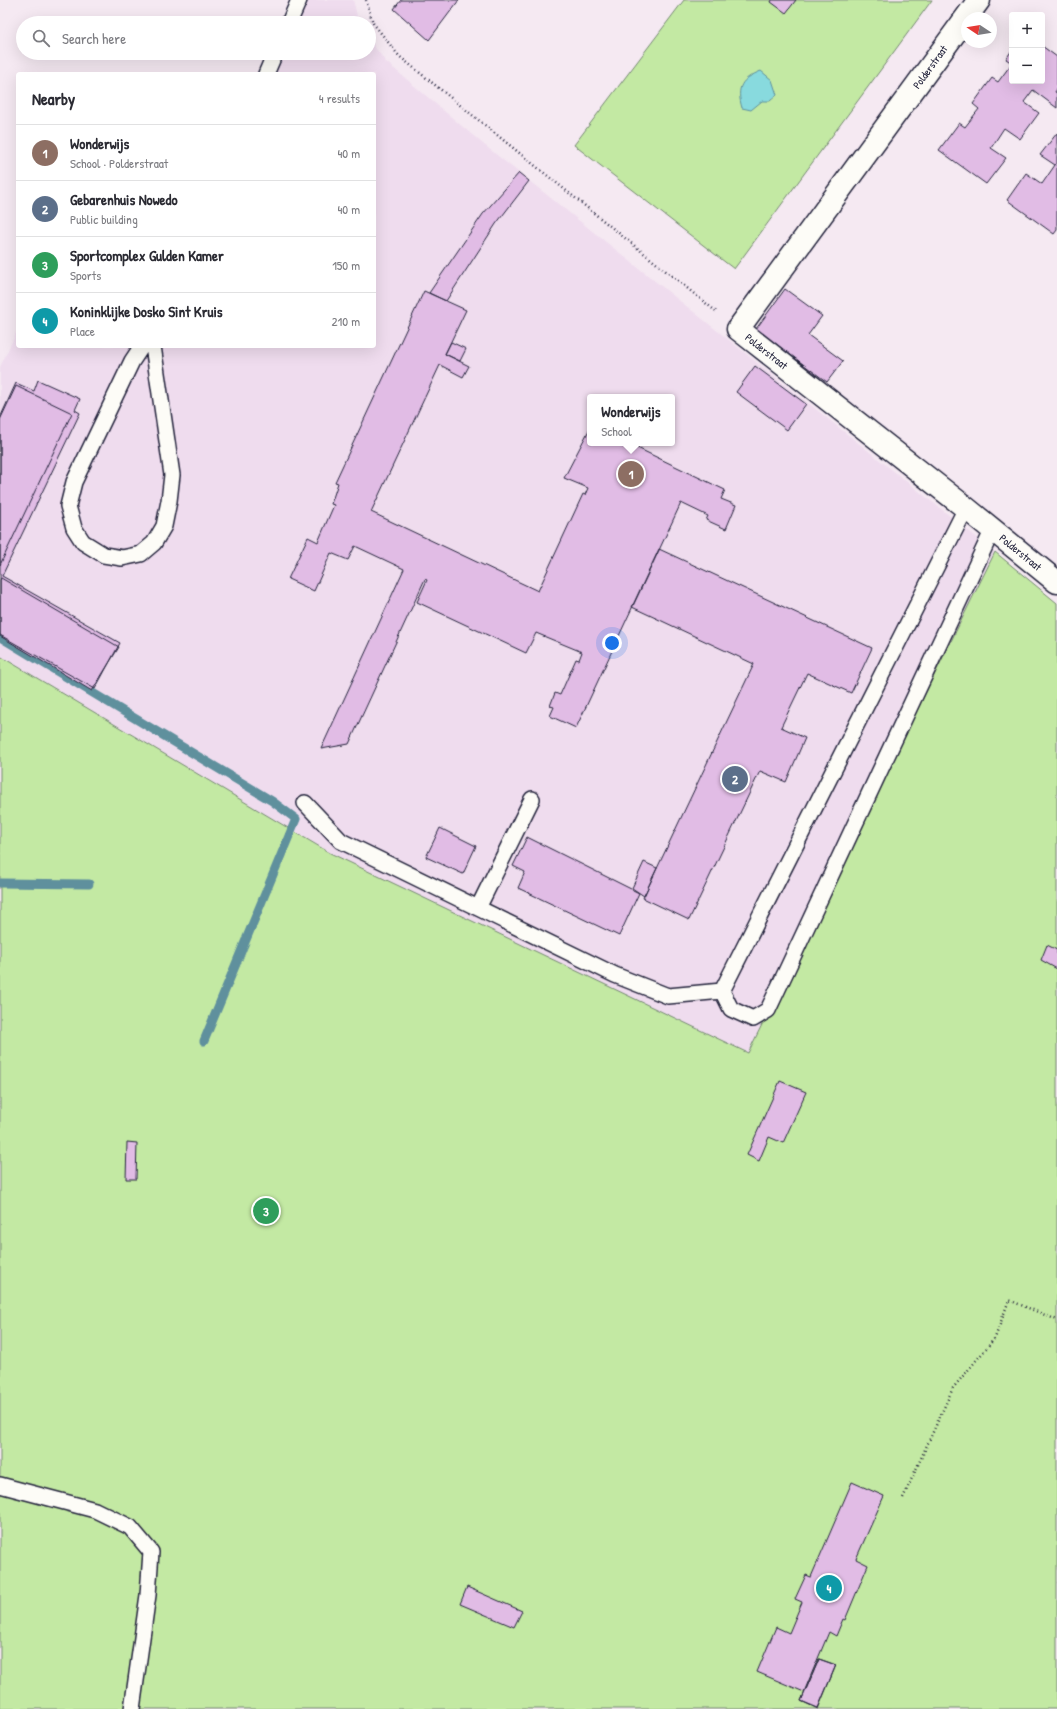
<!DOCTYPE html>
<html lang="en">
<head>
<meta charset="utf-8">
<style>
	:root { --surface:#fff; --page:#f7f7f7; --text:#2b2b33; --muted:#7c7c81; --line:#e1e1e2; --accent:#0b8043 }
	body { margin:0; font-family:"Patrick Hand",sans-serif; background:var(--page); color:var(--text) }
	.controls { position:absolute; right:12px; top:12px; display:grid; overflow:hidden; border-radius:4px; box-shadow:0 4px 16px #0002 }
	.controls button { width:36px; height:36px; display:grid; place-items:center; padding:0; border:0; border-bottom:1px solid var(--line); background:var(--surface); color:var(--text); font:20px sans-serif }
	.compass { position:absolute; left:961px; top:12px; width:36px; height:36px; border-radius:50%; background:var(--surface); box-shadow:0 4px 16px #0002; rotate:282deg }
	.you { position:absolute; left:612px; top:643px; width:14px; height:14px; margin:-10px; border:3px solid #fff; border-radius:50%; background:#1a73e8; box-shadow:0 0 0 6px #1a73e833 }
	.badge { display:grid; place-items:center; width:26px; height:26px; border-radius:50%; background:var(--accent); color:#fff; font-size:13px; font-weight:700 }
	.pin { position:absolute; translate:-50% -50%; border:2px solid #fff; box-shadow:0 1px 4px #0006 }
	.popup { position:absolute; left:587px; top:394px; width:88px; height:52px; box-sizing:border-box; display:grid; place-content:center; border-radius:4px; background:var(--surface); filter:drop-shadow(0 1px 3px #0005); font-size:13px; white-space:nowrap; color:var(--muted) }
	.popup b { font-size:15px; color:var(--text) }
	.popup::after { content:''; position:absolute; left:50%; top:100%; margin-left:-8px; border:8px solid transparent; border-top-color:var(--surface) }
	.list { margin:0; padding:0; list-style:none }
	h2 { display:flex; justify-content:space-between; align-items:center; height:52px; margin:0; padding:0 16px; font-size:17px }
	h2 small { font-size:13px; font-weight:400; color:var(--muted) }
	.list li { display:grid; grid-template-columns:26px 1fr auto; gap:12px; align-items:center; box-sizing:border-box; height:56px; padding:0 16px; border-top:1px solid var(--line) }
	.list b { display:block; font-size:15px; white-space:nowrap }
	.list p { margin:0; font-size:13px; white-space:nowrap; color:var(--muted) }
	.list em { font-size:13px; font-style:normal; color:var(--muted) }
	.icon { flex:none; width:22px; height:22px; fill:none; stroke:currentColor; stroke-width:2; stroke-linecap:round; stroke-linejoin:round }
	.map { position:relative; flex:none; width:1057px; height:1709px; overflow:hidden }
	.search { position:absolute; background:var(--surface); box-shadow:0 4px 16px #0002; left:16px; top:16px; width:360px; height:44px; display:flex; align-items:center; gap:10px; box-sizing:border-box; padding:0 14px; border-radius:22px; color:var(--muted); font-size:15px }
	.panel { position:absolute; background:var(--surface); box-shadow:0 4px 16px #0002; left:16px; top:72px; width:360px; height:276px; border-radius:4px }
	.map>svg:first-child { display:block }
	.built { fill:#efdcee; fill-rule:evenodd }
	.green { fill:#c3e9a3; stroke:#72866f }
	.water { fill:#88dade; stroke:#5f909d }
	.lines { fill:none; stroke-linecap:round; stroke-linejoin:round }
	.stream { stroke:#5f909d; stroke-width:9 }
	.building { fill:#e1bce5; stroke:#22223b }
	.service-casing { stroke:#22223b; stroke-width:18 }
	.minor-casing { stroke:#22223b; stroke-width:25 }
	.path { stroke:#22223b; stroke-width:2.5; stroke-dasharray:1 3; stroke-linecap:butt }
	.service { stroke:#fdfcf7; stroke-width:15 }
	.minor { stroke:#fdfcf7; stroke-width:22 }
	.labels { text-anchor:middle; dominant-baseline:central; stroke-width:3; stroke-linejoin:round; paint-order:stroke }
	.street-label { font-size:11px; fill:#22223b; stroke:#fdfcf7 }
</style>
</head>
<body>
<div class="map">
<svg width="1057" height="1709" viewBox="0 0 1057 1709">
	<rect width="100%" height="100%" fill="#f5e9f2"/>
	<filter id="ink" filterUnits="userSpaceOnUse"><feTurbulence type="fractalNoise" baseFrequency=".025" numOctaves="2"/><feDisplacementMap in="SourceGraphic" scale="8" xChannelSelector="R" yChannelSelector="G"/><feConvolveMatrix kernelMatrix="1 2 1 2 8 2 1 2 1" color-interpolation-filters="sRGB"/></filter>
	<g filter="url(#ink)">
		<path class="built" d="M 290,0 L 353,0 L 359,23 L 281,23 Z
			M 369,39 L 385,61 L 483,144 L 995,552 L 748,1053 L 330,853 L 0,656 L 0,367 L 18,329 L 18,346 L 374,346 L 374,74 L 258,74 L 267,53 L 369,53 ZM 590,397 L 672,397 L 672,443 L 590,443 Z"/>
		<path class="green" d="M 684,0 L 932,0 L 734,269 L 574,145 Z
			M 995,552 L 1057,603 L 1057,1709 L 0,1709 L 0,656 L 330,853 L 748,1053 Z"/>
		<path class="water" d="M 761,71 L 772,80 L 777,95 L 770,101 L 762,101 L 751,110 L 742,108 C 736,87 741,79 761,71 Z"/>
		<g class="lines">
			<path class="stream" d="M 0,637 L 272,801 L 296,819 L 204,1041
				M 0,883 L 89,884"/>
		</g>
		<path class="building" d="M 401,0 L 459,0 L 429,40 L 394,9 Z
			M 772,0 L 796,0 L 786,13 L 771,2 Z
			M 1042,46 L 1057,57 L 1057,89 L 1055,92 L 1057,93 L 1057,108 L 1033,90 L 1024,102 L 1039,113 L 1020,139 L 1004,128 L 991,148 L 1006,158 L 986,184 L 939,150 L 959,123 L 965,127 L 979,109 L 973,104 L 992,78 L 998,82 L 1012,63 L 1006,59 L 1012,50 L 1012,81 L 1042,81 Z
			M 1057,133 L 1057,230 L 1054,234 L 1007,200 L 1026,173 L 1042,184 L 1055,165 L 1040,155 Z
			M 519,173 L 529,181 L 496,224 L 446,301 L 429,293 L 483,214 Z
			M 785,289 L 822,316 L 808,335 L 843,361 L 827,382 L 756,329 Z
			M 424,291 L 466,310 L 445,354 L 469,366 L 463,377 L 440,365 L 371,512 L 538,591 L 583,494 L 585,495 L 588,488 L 564,478 L 590,428 L 590,443 L 627,443 L 725,490 L 721,499 L 736,505 L 726,529 L 706,520 L 708,516 L 681,503 L 576,728 L 550,716 L 554,707 L 550,706 L 555,693 L 560,695 L 576,659 L 579,660 L 582,652 L 536,633 L 526,653 L 417,602 L 427,580 L 425,579 L 349,744 L 321,749 L 404,569 L 355,546 L 348,560 L 331,553 L 314,591 L 288,579 L 308,537 L 318,542 L 334,505 L 331,504 L 338,483 L 335,482 Z
			M 451,342 L 466,349 L 460,361 L 445,354 Z
			M 755,366 L 806,404 L 787,430 L 736,392 Z
			M 38,380 L 80,399 L 75,410 L 80,413 L 2,576 L 120,643 L 95,689 L 0,635 L 0,418 L 16,383 L 34,391 Z
			M 16,386 L 72,413 L 0,565 L 0,420 Z
			M 659,549 L 872,648 L 851,693 L 807,673 L 781,727 L 805,738 L 786,782 L 760,771 L 689,920 L 643,898 L 754,664 L 632,607 Z
			M 1,578 L 119,647 L 92,691 L 0,636 L 0,580 Z
			M 440,828 L 476,846 L 463,874 L 426,857 Z
			M 527,837 L 639,893 L 619,936 L 518,888 L 525,872 L 513,866 Z
			M 644,862 L 657,868 L 644,896 L 632,888 Z
			M 1047,945 L 1057,950 L 1057,969 L 1041,960 Z
			M 780,1081 L 806,1092 L 783,1143 L 769,1137 L 759,1161 L 747,1155 Z
			M 127,1142 L 137,1143 L 136,1179 L 126,1179 Z
			M 852,1482 L 884,1496 L 856,1559 L 868,1565 L 845,1620 L 843,1619 L 836,1636 L 829,1632 L 804,1692 L 757,1672 L 776,1627 L 789,1633 L 802,1602 L 795,1599 L 806,1575 L 811,1577 Z
			M 467,1587 L 522,1611 L 514,1627 L 460,1604 Z
			M 819,1659 L 836,1665 L 818,1708 L 801,1701 Z
			M 819,1659 L 836,1665 L 818,1709 L 801,1701 Z"/>
		<g class="lines">
			<defs>
				<path id="service" d="M 289,23 L 299,0
					M 266,74 L 275,53
					M 142,346 L 132,361 L 74,482 L 68,506 L 74,528 L 83,542 L 104,555 L 122,558 L 141,554 L 154,543 L 164,526 L 169,501 L 172,475 L 153,346
					M 966,508 L 722,991 L 731,1009 L 753,1019 L 768,1010 L 993,529
					M 305,803 L 341,841 L 615,975 L 668,996 L 722,991
					M 478,908 L 532,799
					M 0,1485 L 95,1510 L 130,1527 L 151,1552 L 148,1595 L 132,1709"/>
				<g id="minor">
					<path id="s1" d="M 979,0 L 738,329 L 966,508 L 1057,582"/>
				</g>
			</defs>
			<use href="#service" class="service-casing"/>
			<use href="#minor" class="minor-casing"/>
			<path class="path" d="M 366,0 L 373,23 L 399,56 L 718,313
				M 903,1498 L 953,1388 L 995,1338 L 1009,1300 L 1057,1320"/>
			<use href="#service" class="service"/>
			<use href="#minor" class="minor"/>
		</g>
	</g>
	<g class="labels">
		<g class="street-label">
			<text transform="translate(930 67) rotate(-54)">Polderstraat</text>
			<text stroke="none"><textPath href="#s1" startOffset="444">Polderstraat</textPath></text>
			<text stroke="none"><textPath href="#s1" startOffset="768">Polderstraat</textPath></text>
		</g>
	</g>
</svg>
<div class="controls">
<button>+</button>
<button>−</button>
</div>
<svg class="compass" viewBox="-18 -18 36 36"><path d="M0-13l5 13h-10z" fill="#e53935"/><path d="M0 13l5-13h-10z" fill="#7c7c81"/></svg>
<div class="you"></div>
<div class="pin badge" style="left:631px;top:474px;background:#8d6e63">1</div>
<div class="popup"><b>Wonderwijs</b>School</div>
<div class="pin badge" style="left:735px;top:779px;background:#5c6f8a">2</div>
<div class="pin badge" style="left:266px;top:1211px;background:#2e9e5b">3</div>
<div class="pin badge" style="left:829px;top:1588px;background:#0f9aa8">4</div>
<div class="search"><svg class="icon" aria-label="search" viewBox="0 0 24 24"><circle cx="10" cy="10" r="6"/><path d="M15 15l6 6"/></svg>Search here</div>
<section class="panel">
<h2>Nearby<small>4 results</small></h2>
<ul class="list">
<li><span class="badge" style="background:#8d6e63">1</span><div><b>Wonderwijs</b><p>School · Polderstraat</p></div><em>40 m</em></li>
<li><span class="badge" style="background:#5c6f8a">2</span><div><b>Gebarenhuis Nowedo</b><p>Public building</p></div><em>40 m</em></li>
<li><span class="badge" style="background:#2e9e5b">3</span><div><b>Sportcomplex Gulden Kamer</b><p>Sports</p></div><em>150 m</em></li>
<li><span class="badge" style="background:#0f9aa8">4</span><div><b>Koninklijke Dosko Sint Kruis</b><p>Place</p></div><em>210 m</em></li>
</ul>
</section>
</div>
</body>
</html>
